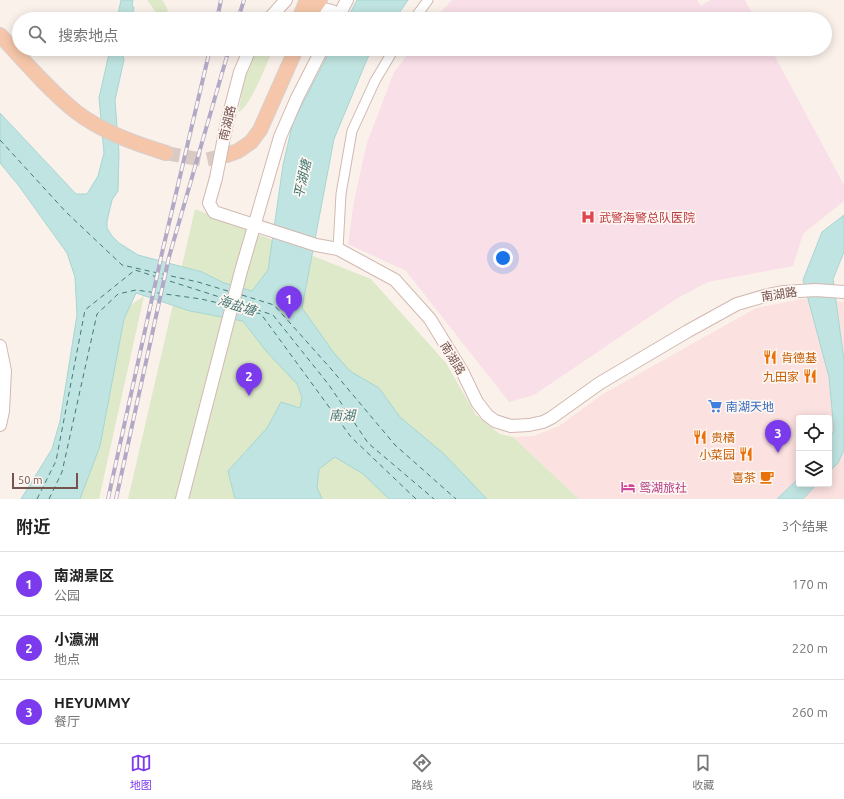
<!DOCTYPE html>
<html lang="zh">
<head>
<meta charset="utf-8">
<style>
	:root { --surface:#fff; --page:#f2f2f2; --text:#222; --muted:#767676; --line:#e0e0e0; --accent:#7c3aed }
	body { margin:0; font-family:Ubuntu,"Noto Sans SC",sans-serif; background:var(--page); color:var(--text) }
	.controls { position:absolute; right:12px; bottom:12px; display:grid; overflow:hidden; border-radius:4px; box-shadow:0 2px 10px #0003 }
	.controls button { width:36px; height:36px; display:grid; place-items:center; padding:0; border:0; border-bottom:1px solid var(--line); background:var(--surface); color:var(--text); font:20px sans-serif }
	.scale { position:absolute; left:12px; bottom:10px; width:66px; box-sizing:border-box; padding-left:4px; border:2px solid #75544f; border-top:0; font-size:11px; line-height:14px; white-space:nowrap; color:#75544f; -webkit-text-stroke:3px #fef6f1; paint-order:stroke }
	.you { position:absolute; left:503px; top:258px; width:14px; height:14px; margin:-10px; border:3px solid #fff; border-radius:50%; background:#1a73e8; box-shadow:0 0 0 6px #1a73e833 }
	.badge { display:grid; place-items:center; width:26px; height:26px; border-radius:50%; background:var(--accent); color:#fff; font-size:13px; font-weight:700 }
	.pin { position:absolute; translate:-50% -33px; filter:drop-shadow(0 1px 2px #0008) }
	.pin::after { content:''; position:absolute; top:21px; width:14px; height:12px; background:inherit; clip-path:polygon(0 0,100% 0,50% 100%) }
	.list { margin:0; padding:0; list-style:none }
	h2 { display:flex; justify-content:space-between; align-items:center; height:52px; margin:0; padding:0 16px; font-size:17px }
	h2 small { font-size:13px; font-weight:400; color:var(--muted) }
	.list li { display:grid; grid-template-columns:26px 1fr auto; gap:12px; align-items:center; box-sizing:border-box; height:64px; padding:0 16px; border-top:1px solid var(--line) }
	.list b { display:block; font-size:15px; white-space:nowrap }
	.list p { margin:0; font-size:13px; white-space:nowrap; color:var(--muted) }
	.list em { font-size:13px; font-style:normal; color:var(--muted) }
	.icon { flex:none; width:22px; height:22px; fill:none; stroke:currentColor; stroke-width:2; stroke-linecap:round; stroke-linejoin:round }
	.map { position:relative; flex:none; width:844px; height:499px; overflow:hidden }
	.search { position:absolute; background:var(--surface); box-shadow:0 2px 10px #0003; left:12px; right:12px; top:12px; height:44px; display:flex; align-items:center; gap:10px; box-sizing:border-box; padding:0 14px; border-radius:22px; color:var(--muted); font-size:15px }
	.sheet { height:244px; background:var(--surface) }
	nav { display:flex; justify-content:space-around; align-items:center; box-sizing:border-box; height:56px; border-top:1px solid var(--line); background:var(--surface); font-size:11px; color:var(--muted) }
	nav a { display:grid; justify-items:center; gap:2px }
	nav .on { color:var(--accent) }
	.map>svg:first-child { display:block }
	.commercial { fill:#fbe1e0; fill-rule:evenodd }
	.medical { fill:#f9dfe8 }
	.green { fill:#dee9ca }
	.water { fill:#c0e4e1; stroke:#a7d6d2 }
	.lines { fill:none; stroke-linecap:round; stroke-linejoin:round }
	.ferry { stroke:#437975; stroke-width:1; stroke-dasharray:5 4; stroke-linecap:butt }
	.primary-tunnel { stroke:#dacac4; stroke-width:14; stroke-dasharray:14 7; stroke-linecap:butt }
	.street-casing { stroke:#cfb9b3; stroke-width:11 }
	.secondary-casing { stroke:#d2b8b1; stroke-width:14 }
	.primary-casing { stroke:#d8cfce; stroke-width:16 }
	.street { stroke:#fff; stroke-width:9 }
	.secondary { stroke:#fff; stroke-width:12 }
	.primary { stroke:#f5c6a9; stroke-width:14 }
	.rail-casing { stroke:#b1a9c6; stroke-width:4 }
	.rail { stroke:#fef6f1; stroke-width:2.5; stroke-dasharray:8; stroke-linecap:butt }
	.secondary-bridge-casing { stroke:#d2b8b1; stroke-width:14; stroke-linecap:butt }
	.secondary-bridge { stroke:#fff; stroke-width:12 }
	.labels { text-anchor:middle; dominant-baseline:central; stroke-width:3.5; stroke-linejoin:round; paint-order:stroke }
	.street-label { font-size:12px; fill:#75544f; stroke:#fef6f1 }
	.health-label { font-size:12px; fill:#be3a42; stroke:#fef6f1; text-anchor:start }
	.food-label { font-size:12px; fill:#c56008; stroke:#fef6f1; text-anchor:end }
	.shop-label { font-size:12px; fill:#366cbe; stroke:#fef6f1; text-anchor:start }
	.hotel-label { font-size:12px; fill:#b23c85; stroke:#fef6f1; text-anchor:start }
	.water-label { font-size:13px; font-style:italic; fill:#437975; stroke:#fef6f1 }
</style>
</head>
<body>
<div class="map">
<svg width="844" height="499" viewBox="0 0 844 499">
	<rect width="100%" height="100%" fill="#fbf1eb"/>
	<path class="commercial" d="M 802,299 L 844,302 L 844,499 L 579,499 L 513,437 L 534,436 L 559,426 L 603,394 L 756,308 ZM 799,418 L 829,418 L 829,484 L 799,484 Z"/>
	<path class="medical" d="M 452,0 L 697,0 L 701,6 L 710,0 L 745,0 L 755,19 L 434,19 Z
		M 412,49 L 771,49 L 844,185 L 844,201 L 803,234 L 793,266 L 708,282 L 676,299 L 534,395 L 509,402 L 406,271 L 348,244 L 354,201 L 367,143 L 394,72 Z"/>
	<path class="green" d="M 147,0 L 162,0 C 167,7 169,10 167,19 L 161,19 Z
		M 257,49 L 273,49 C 266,65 252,104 238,113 L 246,72 Z
		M 195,209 L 371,279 L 446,363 L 476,415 L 500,434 L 513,437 L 579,499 L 128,499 Z
		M 144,296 L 99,499 L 74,499 L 122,311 Z"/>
	<path class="water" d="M 121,0 L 133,0 L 132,5 L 134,8 L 131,19 L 117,19 Z
		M 357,0 L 408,0 L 395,19 L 347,19 Z
		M 110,49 L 121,49 L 124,60 L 115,100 L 119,153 L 118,191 L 112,200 L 107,221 L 107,228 L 112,236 L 119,243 L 138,255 L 202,272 L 224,283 L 252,291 L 268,270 L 283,165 L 293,122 L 331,49 L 374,49 L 368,57 L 334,139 L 302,308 L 334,353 L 350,371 L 379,388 L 400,417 L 444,454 L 487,499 L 389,499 L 363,474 L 335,457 L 319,469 L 317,487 L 322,499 L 235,499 L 228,471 L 267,428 L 281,402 L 300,408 L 302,397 L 297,384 L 266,351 L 243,321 L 190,311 L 136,293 L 124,319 L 100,446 L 80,499 L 21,499 L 52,449 L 60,421 L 77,315 L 75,277 L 67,253 L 19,186 L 0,163 L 0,113 L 76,194 L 87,194 L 98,176 L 104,153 L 99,98 Z
		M 844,215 L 844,252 L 833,279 L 844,360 L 844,450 L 838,463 L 829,472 L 829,438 L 834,431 L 829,377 L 803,280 L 822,232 Z
		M 799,478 L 799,484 L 817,484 L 803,499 L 777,499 Z"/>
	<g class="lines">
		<path class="ferry" d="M 0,140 L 66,212 L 122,265 L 198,282 L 231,292
			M 242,295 L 274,305 L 332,370 L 395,445 L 456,499
			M 239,304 L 273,315 L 329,385 L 368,443 L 434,499
			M 238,308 L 261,314 L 351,437 L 416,499
			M 37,499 L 56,461 L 85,310 L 135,270 L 229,300
			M 49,499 L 62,472 L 97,314 L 118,294 L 136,290 L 201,299 L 227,305"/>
		<path class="primary-tunnel" d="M 166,153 L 204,160 L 227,155"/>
		<defs>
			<path id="street" d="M 414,19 L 428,0
				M 338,249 L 341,194 L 352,131 L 375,81 L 394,49"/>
			<path id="secondary" d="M 315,7 L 332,11 L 338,17
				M 269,19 L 286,0
				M 337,19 L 347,0
				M 227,122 L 240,72 L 250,49
				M 216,178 L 209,203 L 214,212 L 316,245 L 338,249 L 395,280 L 430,319 L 463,373 L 477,402 L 487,415 L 495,421 L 511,426 L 529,425 L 543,422 L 551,418 L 600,383 L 688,331 L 737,304 L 768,295 L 784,292 L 816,290 L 844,292
				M 0,346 L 5,371 L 3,411 L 0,425
				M 182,499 L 241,271 L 280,137 L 297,98 L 322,49"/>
			<path id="primary" d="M 299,19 L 307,0
				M 309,19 L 315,7 L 320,0
				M 0,35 C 24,61 48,89 75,111 C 102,132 134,143 166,153
				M 227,155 L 238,151 L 251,142 L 260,130 L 296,49"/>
		</defs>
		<use href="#street" class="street-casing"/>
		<use href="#secondary" class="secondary-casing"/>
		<use href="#primary" class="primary-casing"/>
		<use href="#street" class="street"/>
		<use href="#secondary" class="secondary"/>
		<use href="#primary" class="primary"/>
		<defs>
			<path id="rail" d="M 217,19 L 221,0
				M 238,19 L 244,0
				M 108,499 L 162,253 L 210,49
				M 116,499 L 169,257 L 229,49"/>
		</defs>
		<use href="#rail" class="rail-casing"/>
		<use href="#rail" class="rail"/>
		<defs>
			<path id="secondary-bridge" d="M 216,178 L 227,122"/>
		</defs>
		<use href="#secondary-bridge" class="secondary-bridge-casing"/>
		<use href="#secondary-bridge" class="secondary-bridge"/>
	</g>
	<defs>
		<symbol id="hospital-bare" viewBox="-9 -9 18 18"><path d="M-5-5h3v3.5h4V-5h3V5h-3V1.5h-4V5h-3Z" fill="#e0444e" stroke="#fef6f1" stroke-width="2.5" paint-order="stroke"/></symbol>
		<symbol id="restaurant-bare" viewBox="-9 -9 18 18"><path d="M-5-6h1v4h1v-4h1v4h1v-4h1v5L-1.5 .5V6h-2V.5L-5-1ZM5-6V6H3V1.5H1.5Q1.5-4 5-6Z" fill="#e8710a" stroke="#fef6f1" stroke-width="2.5" paint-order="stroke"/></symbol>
		<symbol id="supermarket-bare" viewBox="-9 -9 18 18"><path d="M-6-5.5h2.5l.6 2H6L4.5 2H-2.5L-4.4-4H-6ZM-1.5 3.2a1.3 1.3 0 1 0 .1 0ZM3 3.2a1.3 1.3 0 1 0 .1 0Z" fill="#3f7fe0" stroke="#fef6f1" stroke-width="2.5" paint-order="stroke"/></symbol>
		<symbol id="cafe-bare" viewBox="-9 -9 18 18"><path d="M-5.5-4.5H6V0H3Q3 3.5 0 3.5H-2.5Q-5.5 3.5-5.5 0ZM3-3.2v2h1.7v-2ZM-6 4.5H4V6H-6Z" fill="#e8710a" stroke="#fef6f1" stroke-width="2.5" paint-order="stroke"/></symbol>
		<symbol id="hotel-bare" viewBox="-9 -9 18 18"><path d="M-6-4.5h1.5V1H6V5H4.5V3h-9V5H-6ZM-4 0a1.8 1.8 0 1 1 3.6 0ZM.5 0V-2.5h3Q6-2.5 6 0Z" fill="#d1479c" stroke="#fef6f1" stroke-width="2.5" paint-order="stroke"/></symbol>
	</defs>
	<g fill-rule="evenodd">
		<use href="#hospital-bare" x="578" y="207" width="20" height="20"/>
		<use href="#restaurant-bare" x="760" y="347" width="20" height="20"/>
		<use href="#restaurant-bare" x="800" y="366" width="20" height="20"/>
		<use href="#supermarket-bare" x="705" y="396" width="20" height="20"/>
		<use href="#restaurant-bare" x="690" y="427" width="20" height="20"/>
		<use href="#restaurant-bare" x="736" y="444" width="20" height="20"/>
		<use href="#cafe-bare" x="757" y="467" width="20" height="20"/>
		<use href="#hotel-bare" x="618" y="477" width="20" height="20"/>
	</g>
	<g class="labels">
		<g class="street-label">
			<text transform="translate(227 123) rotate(-77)">南湖路</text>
			<text transform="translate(779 294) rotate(-9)">南湖路</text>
			<text transform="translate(453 358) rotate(59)">南湖路</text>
		</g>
		<g class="health-label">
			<text x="599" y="217">武警海警总队医院</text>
		</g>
		<g class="food-label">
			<text x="781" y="357" text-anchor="start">肯德基</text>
			<text x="799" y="376">九田家</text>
			<text x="711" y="437" text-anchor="start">贵橘</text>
			<text x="735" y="454">小菜园</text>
			<text x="756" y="477">喜茶</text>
		</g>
		<g class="shop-label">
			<text x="726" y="406">南湖天地</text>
		</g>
		<g class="hotel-label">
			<text x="639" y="487">鸳湖旅社</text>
		</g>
		<g class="water-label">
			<text transform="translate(302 179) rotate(-78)">平湖塘</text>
			<text transform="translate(237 305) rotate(17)">海盐塘</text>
			<text x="342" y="415">南湖</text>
		</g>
	</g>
</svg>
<div class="controls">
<button><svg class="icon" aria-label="locate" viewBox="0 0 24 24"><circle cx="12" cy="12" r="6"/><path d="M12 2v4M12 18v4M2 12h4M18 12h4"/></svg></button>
<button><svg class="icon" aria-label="layers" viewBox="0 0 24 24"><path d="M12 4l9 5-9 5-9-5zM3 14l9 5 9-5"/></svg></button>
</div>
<div class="scale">50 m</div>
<div class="you"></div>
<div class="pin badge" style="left:289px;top:319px">1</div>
<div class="pin badge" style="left:249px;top:396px">2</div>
<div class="pin badge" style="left:778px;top:453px">3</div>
<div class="search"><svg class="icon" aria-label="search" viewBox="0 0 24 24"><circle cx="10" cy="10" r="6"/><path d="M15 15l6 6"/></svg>搜索地点</div>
</div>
<section class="sheet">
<h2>附近<small>3个结果</small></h2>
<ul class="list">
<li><span class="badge">1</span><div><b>南湖景区</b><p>公园</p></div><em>170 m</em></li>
<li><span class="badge">2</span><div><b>小瀛洲</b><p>地点</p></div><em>220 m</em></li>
<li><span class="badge">3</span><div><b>HEYUMMY</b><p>餐厅</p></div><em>260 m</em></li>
</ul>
</section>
<nav>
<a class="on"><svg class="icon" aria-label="map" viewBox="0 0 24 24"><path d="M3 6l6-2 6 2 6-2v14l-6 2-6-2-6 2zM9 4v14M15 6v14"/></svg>地图</a>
<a><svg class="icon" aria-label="directions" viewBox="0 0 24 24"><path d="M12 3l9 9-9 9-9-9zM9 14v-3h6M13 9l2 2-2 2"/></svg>路线</a>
<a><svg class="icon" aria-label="saved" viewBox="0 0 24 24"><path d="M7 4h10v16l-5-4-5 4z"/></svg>收藏</a>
</nav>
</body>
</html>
